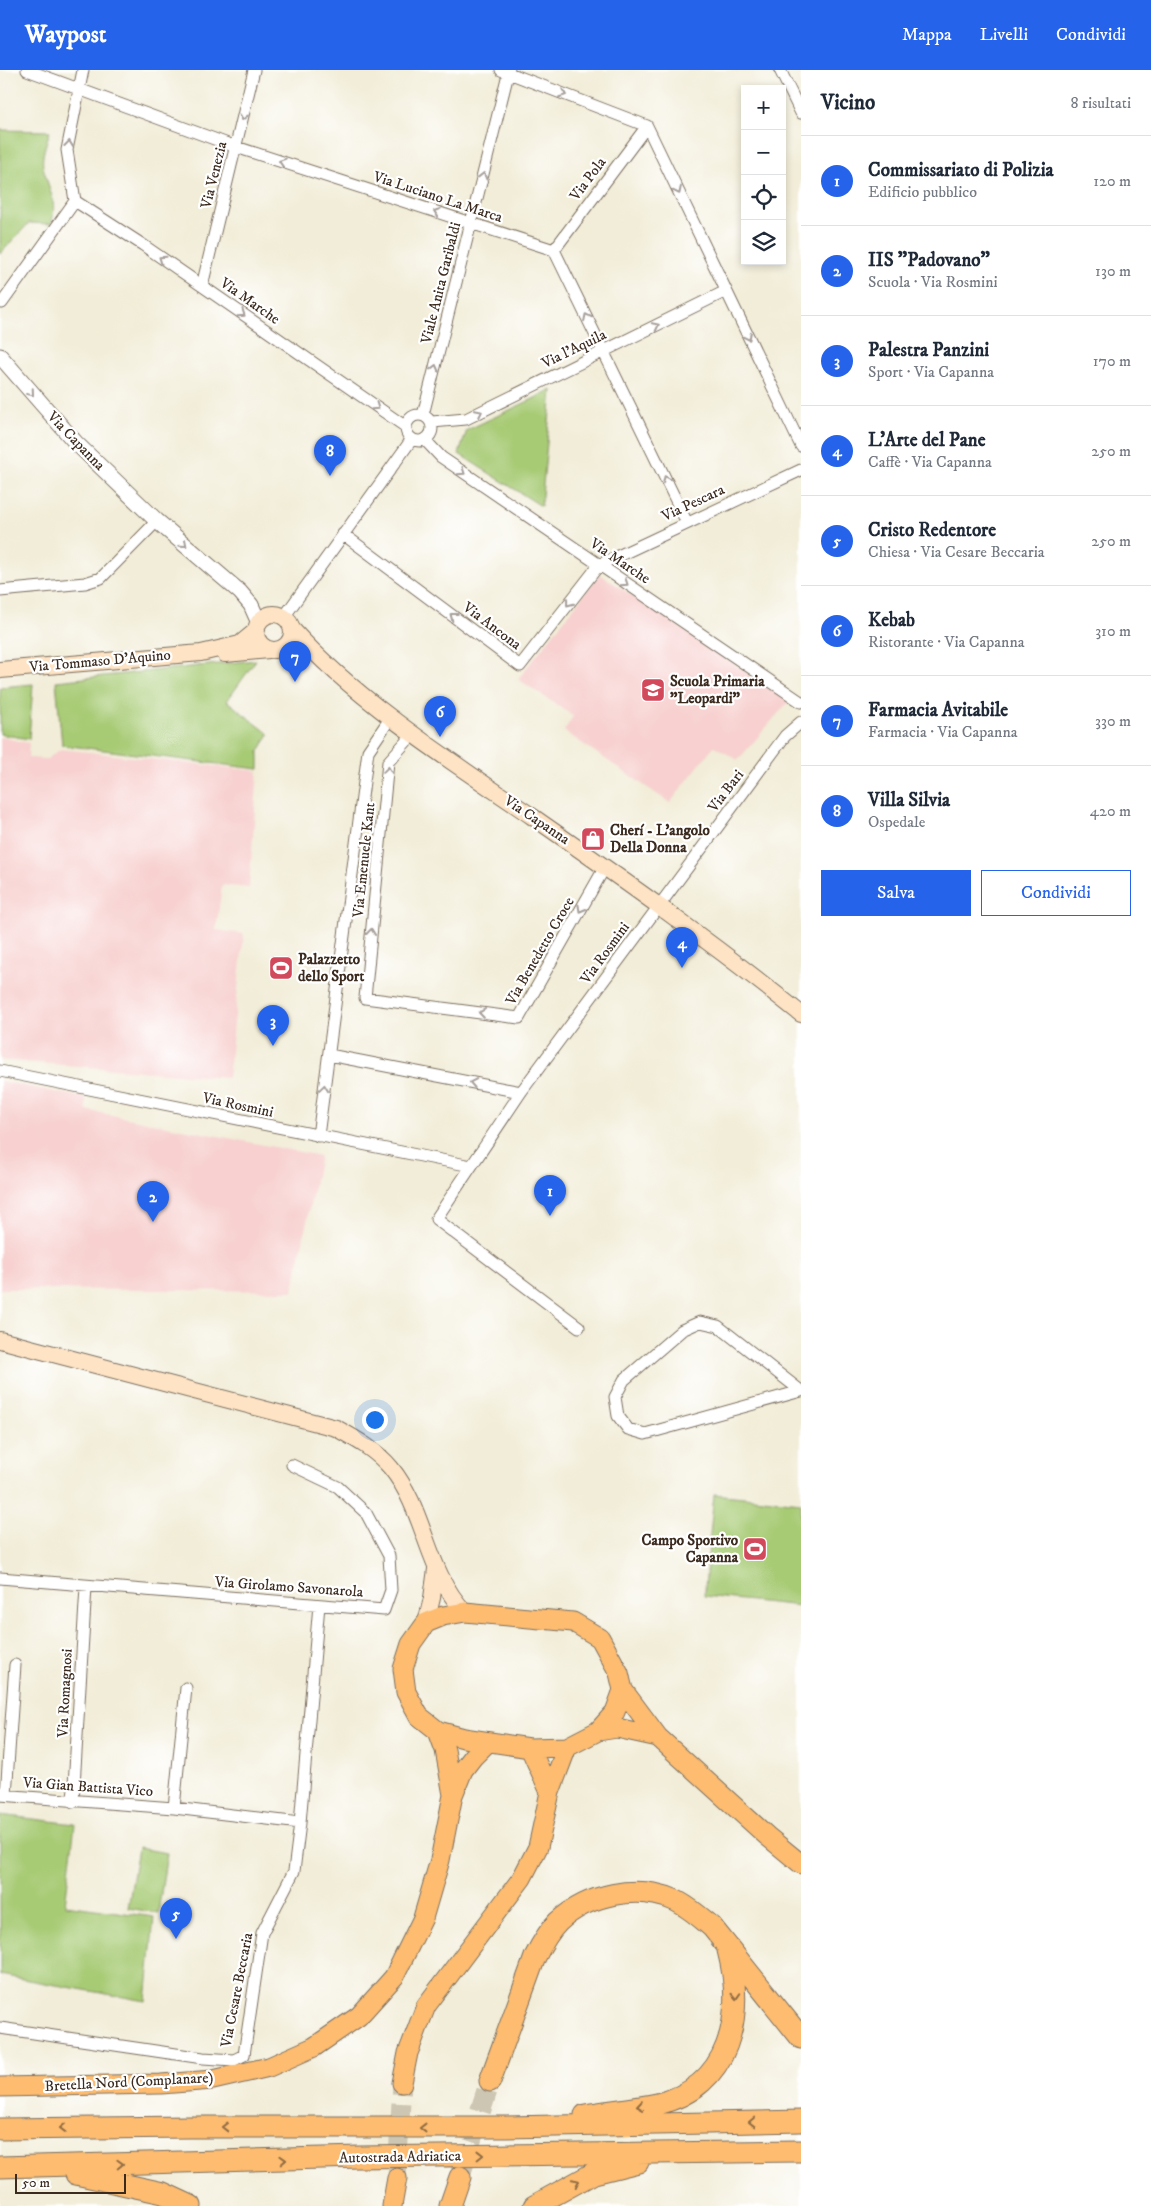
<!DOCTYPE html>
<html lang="it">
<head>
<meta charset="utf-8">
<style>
	:root { --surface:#fff; --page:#f6f6f7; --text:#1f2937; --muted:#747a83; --line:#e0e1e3; --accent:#2563eb }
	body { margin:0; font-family:"IM FELL DW Pica",serif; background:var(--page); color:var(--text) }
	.controls { position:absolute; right:15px; top:15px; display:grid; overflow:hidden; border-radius:0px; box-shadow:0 2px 8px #0003 }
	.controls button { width:45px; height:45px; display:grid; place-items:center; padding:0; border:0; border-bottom:1px solid var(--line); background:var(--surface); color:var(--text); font:25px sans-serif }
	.scale { position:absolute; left:15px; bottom:12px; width:111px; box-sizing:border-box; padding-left:5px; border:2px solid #3b2a1e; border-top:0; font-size:14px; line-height:18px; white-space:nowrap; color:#3b2a1e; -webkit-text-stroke:4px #fff; paint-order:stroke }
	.you { position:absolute; left:374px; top:1349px; width:18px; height:18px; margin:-12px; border:4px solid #fff; border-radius:50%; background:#1a73e8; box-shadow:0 0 0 8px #1a73e833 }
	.badge { display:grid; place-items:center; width:32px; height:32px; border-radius:50%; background:var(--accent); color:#fff; font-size:16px; font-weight:700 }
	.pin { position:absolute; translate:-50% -41px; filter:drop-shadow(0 1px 2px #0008) }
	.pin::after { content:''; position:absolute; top:26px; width:18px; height:15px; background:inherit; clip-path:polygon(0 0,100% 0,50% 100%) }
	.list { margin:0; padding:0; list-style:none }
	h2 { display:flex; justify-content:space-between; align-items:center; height:65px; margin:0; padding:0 20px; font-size:21px }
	h2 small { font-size:16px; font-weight:400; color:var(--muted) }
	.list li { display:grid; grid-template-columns:32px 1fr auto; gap:15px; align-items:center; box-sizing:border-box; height:90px; padding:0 20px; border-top:1px solid var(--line) }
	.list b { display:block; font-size:19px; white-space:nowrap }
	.list p { margin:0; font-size:16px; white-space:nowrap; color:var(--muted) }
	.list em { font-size:16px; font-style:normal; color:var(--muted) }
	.actions { display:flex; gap:10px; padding:15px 20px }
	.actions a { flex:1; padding:11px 0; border:1px solid var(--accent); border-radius:0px; text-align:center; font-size:18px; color:var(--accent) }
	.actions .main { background:var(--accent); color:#fff }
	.icon { flex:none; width:28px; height:28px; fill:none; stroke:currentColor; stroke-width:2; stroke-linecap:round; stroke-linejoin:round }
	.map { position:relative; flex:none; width:801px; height:2136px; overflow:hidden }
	header { display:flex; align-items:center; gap:30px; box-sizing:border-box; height:70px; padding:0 25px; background:var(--accent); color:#fff }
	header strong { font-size:24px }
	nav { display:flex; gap:28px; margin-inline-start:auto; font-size:18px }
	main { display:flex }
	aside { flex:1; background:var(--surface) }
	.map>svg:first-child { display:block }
	.built { fill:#f7d0cf }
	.green { fill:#a7cb74; stroke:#717a49 }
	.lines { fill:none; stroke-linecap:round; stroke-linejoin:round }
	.primary-tunnel { stroke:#cdc6b3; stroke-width:19; stroke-dasharray:19 9; stroke-linecap:butt }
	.motorway-tunnel { stroke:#cdc6b3; stroke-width:21; stroke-dasharray:21 11; stroke-linecap:butt }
	.minor-casing { stroke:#7b6e5f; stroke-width:13 }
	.tertiary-casing { stroke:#7b6e5f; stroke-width:17 }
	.secondary-casing { stroke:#7b6e5f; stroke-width:18 }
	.primary-casing { stroke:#7b6e5f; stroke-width:21 }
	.motorway-casing { stroke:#7b6e5f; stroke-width:23 }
	.minor { stroke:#fff; stroke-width:11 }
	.tertiary { stroke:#fff; stroke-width:15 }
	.secondary { stroke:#fee4c5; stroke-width:16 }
	.primary { stroke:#fdbc6f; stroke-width:19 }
	.motorway { stroke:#fdbc6f; stroke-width:21 }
	.oneway { stroke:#a79f9a }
	.oneway2 { stroke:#926c42 }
	.labels { text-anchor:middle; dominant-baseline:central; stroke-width:4.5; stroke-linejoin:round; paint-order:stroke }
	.street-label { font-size:15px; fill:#3b2a1e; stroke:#fff }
	.poi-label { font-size:15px; font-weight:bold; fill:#3b2a1e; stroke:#fff; text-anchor:start }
</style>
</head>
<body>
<header>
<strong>Waypost</strong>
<nav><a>Mappa</a><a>Livelli</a><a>Condividi</a></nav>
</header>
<main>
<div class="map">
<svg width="801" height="2136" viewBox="0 0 801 2136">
	<rect width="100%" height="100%" fill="#fff"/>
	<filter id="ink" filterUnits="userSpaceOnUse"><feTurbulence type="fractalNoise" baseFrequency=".02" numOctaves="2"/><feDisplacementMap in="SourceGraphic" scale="10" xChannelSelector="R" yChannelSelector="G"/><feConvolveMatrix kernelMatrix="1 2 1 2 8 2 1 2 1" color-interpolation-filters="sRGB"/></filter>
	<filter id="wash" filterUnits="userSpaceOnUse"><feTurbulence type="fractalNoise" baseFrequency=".0096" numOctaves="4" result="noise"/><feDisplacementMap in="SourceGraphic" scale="20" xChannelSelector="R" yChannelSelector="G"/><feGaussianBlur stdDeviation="1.12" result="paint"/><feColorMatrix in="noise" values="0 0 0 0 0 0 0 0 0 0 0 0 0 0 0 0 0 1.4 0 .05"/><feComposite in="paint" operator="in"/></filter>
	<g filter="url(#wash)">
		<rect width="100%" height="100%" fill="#f2edd8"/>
		<path class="built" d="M 600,504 L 789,631 L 738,690 L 714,676 L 670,733 L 564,661 L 573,646 L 518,609 Z
			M 0,667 L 29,673 L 28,688 L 47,689 L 61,679 L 258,701 L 249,818 L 222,815 L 216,860 L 244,864 L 228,1008 L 0,990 Z
			M 0,1011 L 86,1028 L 86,1040 L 320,1086 L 293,1221 L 0,1219 Z"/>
		<path class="green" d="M 0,60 L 50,61 C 47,71 41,86 43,96 C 47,116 59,133 51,154 L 29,153 L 0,184 Z
			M 552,320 L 541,436 L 459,384 L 467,360 Z
			M 256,590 L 227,631 L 269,664 L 259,681 L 259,699 L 62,675 L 56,611 Z
			M 33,614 L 29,669 L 0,664 L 0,617 Z
			M 714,1424 L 801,1433 L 801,1536 L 704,1526 Z
			M 0,1745 L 75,1754 L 65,1835 L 154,1847 L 146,1931 L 0,1905 Z
			M 138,1778 L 167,1783 L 158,1843 L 128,1838 Z"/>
	</g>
	<g filter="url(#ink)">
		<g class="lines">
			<path class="primary-tunnel" d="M 397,2108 L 402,2013"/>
			<path class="motorway-tunnel" d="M 461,2102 L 490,2011"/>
			<defs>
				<path id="minor" d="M 27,0 L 236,77 L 554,180 L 687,453
					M 83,0 L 67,80 L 75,131 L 143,175 L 406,357
					M 501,0 L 647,56 L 801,376
					M 780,0 L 801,43
					M 554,180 L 647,56
					M 202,216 L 254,0
					M 2,233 L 75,131
					M406 358a13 13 0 1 1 26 0a13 13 0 1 1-26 0Z
					M 423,345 L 509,0
					M 432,352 L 466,349 L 726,221
					M 425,370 L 441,387 L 801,632
					M 343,464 L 520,596 L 599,495 L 801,400
					M 0,521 L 85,513 L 101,508 L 157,451
					M 284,547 L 412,369
					M 413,664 L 388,692 L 365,928 L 519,948 L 605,797
					M 329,985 L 521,1022
					M 0,1001 L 471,1096
					M 318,1066 L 368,681 L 391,647
					M 700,1252 L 718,1256 L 801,1321 L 645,1364 L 628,1359 L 618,1346 L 615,1327 L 624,1310 L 682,1260 Z
					M 579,1257 L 436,1149 L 521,1022 L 785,666 L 801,652
					M 0,1508 L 384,1540 L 391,1520 L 389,1486 L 366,1443 L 338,1417 L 292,1395
					M 0,1725 L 174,1738 L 300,1753
					M 6,1725 L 15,1595
					M 73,1732 L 86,1517
					M 174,1738 L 186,1618
					M 0,1958 L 203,1988 L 234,1990 L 244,1985 L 262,1863 L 294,1801 L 300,1753 L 319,1535"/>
				<path id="tertiary" d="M 0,286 L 76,373 L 157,451 L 240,522 L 251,535 L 259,553"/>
				<path id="secondary" d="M256 562a18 18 0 1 1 36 0a18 18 0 1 1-36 0Z
					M 292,559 C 359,633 451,691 533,747 C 625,811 714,874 801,944
					M 225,584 L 269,580
					M 0,600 L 201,583 L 240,574 L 257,560
					M 0,1270 L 336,1358 C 356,1369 376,1380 391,1398 C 426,1441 426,1502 465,1542
					M 426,1553 L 432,1528 L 436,1499"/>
				<path id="primary" d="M 465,1542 L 573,1552 L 600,1568 L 619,1603 L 623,1620 L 615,1642 L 598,1661 L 567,1677 L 530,1678 L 464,1668 L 438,1661 L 419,1646 L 406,1622 L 403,1599 L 411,1574 L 426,1553 L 443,1546 Z
					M 623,1620 L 658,1667 L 767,1766 L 801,1794
					M 438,1661 L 445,1680 L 453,1725
					M 598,1661 L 617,1658 L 658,1667
					M 530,1678 L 550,1722
					M 402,2013 L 408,1983 L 426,1936 L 522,1808 L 538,1777 L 550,1722 L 567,1677
					M 0,2017 L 161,2014 L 213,2010 L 269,1997 L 314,1977 L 359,1946 L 394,1907 L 423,1848 L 440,1790 L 453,1725 L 463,1700 L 473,1687 L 488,1672
					M 392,2136 L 397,2108"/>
				<path id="motorway" d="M 490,2011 L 535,1887 C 541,1875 548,1862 558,1852 C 588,1824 637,1814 674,1830 C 688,1836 701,1848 712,1857 L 801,1968
					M 585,2045 C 608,2041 633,2039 657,2034 C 731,2017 745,1945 728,1880
					M 0,2059 L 190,2057 L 506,2057 L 801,2051
					M 0,2097 L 360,2087 L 801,2081
					M 76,2104 L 163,2123 L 191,2136
					M 450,2136 L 460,2107
					M 534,2136 L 594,2103 L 638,2092"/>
			</defs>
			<use href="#minor" class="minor-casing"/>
			<use href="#tertiary" class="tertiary-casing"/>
			<use href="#secondary" class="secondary-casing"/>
			<use href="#primary" class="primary-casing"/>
			<use href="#motorway" class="motorway-casing"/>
			<use href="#minor" class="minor"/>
			<use href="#tertiary" class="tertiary"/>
			<use href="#secondary" class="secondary"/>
			<use href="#primary" class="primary"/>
			<use href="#motorway" class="motorway"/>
		</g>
		<defs><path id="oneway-chevron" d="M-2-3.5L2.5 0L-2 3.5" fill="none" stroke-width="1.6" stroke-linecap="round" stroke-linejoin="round" transform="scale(1.25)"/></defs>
		<g class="oneway">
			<use href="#oneway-chevron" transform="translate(563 24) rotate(21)"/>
			<use href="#oneway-chevron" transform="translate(243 47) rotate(103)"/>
			<use href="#oneway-chevron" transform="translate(69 74) rotate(-83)"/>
			<use href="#oneway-chevron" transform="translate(282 92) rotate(-162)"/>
			<use href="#oneway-chevron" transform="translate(483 106) rotate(-76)"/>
			<use href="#oneway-chevron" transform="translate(678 121) rotate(64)"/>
			<use href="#oneway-chevron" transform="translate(437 142) rotate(-162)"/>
			<use href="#oneway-chevron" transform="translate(162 189) rotate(-145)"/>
			<use href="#oneway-chevron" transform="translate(242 244) rotate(35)"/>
			<use href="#oneway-chevron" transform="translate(587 247) rotate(-116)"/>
			<use href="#oneway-chevron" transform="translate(656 256) rotate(-26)"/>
			<use href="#oneway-chevron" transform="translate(748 267) rotate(64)"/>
			<use href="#oneway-chevron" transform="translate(435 298) rotate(-76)"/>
			<use href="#oneway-chevron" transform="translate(31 323) rotate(50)"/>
			<use href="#oneway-chevron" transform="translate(376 337) rotate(35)"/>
			<use href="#oneway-chevron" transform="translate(479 343) rotate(-26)"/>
			<use href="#oneway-chevron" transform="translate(462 402) rotate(34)"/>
			<use href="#oneway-chevron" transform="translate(666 409) rotate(-116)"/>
			<use href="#oneway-chevron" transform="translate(184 474) rotate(41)"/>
			<use href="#oneway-chevron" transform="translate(625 513) rotate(34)"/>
			<use href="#oneway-chevron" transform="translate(569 533) rotate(128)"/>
			<use href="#oneway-chevron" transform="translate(453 546) rotate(-143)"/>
			<use href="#oneway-chevron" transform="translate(388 700) rotate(-82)"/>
			<use href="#oneway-chevron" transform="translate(581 839) rotate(120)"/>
			<use href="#oneway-chevron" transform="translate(371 862) rotate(-84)"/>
			<use href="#oneway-chevron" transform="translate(482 943) rotate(-172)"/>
			<use href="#oneway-chevron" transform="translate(473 1013) rotate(-169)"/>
			<use href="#oneway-chevron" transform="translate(324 1018) rotate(-82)"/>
		</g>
		<g class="oneway2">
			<use href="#oneway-chevron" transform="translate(736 1926) rotate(87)"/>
			<use href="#oneway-chevron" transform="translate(640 2036) rotate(172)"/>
			<use href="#oneway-chevron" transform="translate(752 2052) rotate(179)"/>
			<use href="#oneway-chevron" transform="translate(225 2057) rotate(-180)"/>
			<use href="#oneway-chevron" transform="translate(63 2058) rotate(179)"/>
			<use href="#oneway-chevron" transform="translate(423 2058) rotate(180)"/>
			<use href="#oneway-chevron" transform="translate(480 2085) rotate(-1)"/>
			<use href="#oneway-chevron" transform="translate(283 2090) rotate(-2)"/>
			<use href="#oneway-chevron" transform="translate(120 2094) rotate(-2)"/>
			<use href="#oneway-chevron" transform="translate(576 2112) rotate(-26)"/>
		</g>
	</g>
	<defs>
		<symbol id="school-square" viewBox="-11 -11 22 22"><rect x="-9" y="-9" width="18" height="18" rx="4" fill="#d1495b" stroke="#fff"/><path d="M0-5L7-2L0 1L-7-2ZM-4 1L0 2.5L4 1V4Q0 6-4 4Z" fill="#fff"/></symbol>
		<symbol id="shop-square" viewBox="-11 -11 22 22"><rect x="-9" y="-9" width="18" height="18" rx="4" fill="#d1495b" stroke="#fff"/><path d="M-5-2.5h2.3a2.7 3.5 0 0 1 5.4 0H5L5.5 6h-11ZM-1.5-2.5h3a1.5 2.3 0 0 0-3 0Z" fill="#fff"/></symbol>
		<symbol id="stadium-square" viewBox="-11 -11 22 22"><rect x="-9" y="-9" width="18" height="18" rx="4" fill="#d1495b" stroke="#fff"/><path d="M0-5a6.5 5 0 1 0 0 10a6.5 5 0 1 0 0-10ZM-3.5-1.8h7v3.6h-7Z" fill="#fff"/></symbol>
	</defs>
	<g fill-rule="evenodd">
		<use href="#school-square" x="639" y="606" width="28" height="28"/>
		<use href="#shop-square" x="579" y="755" width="28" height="28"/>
		<use href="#stadium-square" x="267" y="884" width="28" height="28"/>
		<use href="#stadium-square" x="741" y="1465" width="28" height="28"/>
	</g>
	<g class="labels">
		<g class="street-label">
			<text transform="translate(214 105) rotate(-76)">Via Venezia</text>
			<text transform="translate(588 109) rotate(-53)">Via Pola</text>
			<text transform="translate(438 127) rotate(18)">Via Luciano La Marca</text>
			<text transform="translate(441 213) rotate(-76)">Viale Anita Garibaldi</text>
			<text transform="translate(250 231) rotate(35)">Via Marche</text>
			<text transform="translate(574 279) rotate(-26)">Via l'Aquila</text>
			<text transform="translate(76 371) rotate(46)">Via Capanna</text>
			<text transform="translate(693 433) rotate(-25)">Via Pescara</text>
			<text transform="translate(620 491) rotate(34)">Via Marche</text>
			<text transform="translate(492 556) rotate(37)">Via Ancona</text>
			<text transform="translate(100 591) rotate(-5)">Via Tommaso D'Aquino</text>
			<text transform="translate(726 721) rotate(-53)">Via Bari</text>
			<text transform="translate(537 750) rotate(34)">Via Capanna</text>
			<text transform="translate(364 790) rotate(-84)">Via Emenuele Kant</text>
			<text transform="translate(540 881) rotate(-60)">Via Benedetto Croce</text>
			<text transform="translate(605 883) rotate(-54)">Via Rosmini</text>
			<text transform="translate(238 1035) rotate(12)">Via Rosmini</text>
			<text transform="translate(289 1517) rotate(4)">Via Girolamo Savonarola</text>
			<text transform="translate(65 1623) rotate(-87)">Via Romagnosi</text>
			<text transform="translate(88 1717) rotate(4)">Via Gian Battista Vico</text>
			<text transform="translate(237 1920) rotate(-79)">Via Cesare Beccaria</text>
			<text transform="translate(129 2012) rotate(-3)">Bretella Nord (Complanare)</text>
			<text transform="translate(400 2087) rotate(-1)">Autostrada Adriatica</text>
		</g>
		<g class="poi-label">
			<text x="670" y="611">Scuola Primaria<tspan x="670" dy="17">"Leopardi"</tspan></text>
			<text x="610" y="760">Cherí - L'angolo<tspan x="610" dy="17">Della Donna</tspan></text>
			<text x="298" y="889">Palazzetto<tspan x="298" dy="17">dello Sport</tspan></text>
			<text x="738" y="1470" text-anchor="end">Campo Sportivo<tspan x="738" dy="17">Capanna</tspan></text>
		</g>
	</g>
</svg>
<div class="controls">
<button>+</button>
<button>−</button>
<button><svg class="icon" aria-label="locate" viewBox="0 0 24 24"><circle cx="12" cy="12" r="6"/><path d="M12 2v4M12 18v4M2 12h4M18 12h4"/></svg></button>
<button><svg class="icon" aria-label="layers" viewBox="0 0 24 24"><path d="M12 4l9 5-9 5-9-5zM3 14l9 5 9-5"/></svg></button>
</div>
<div class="scale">50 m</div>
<div class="you"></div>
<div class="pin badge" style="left:550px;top:1146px">1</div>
<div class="pin badge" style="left:153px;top:1152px">2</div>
<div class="pin badge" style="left:273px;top:976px">3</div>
<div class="pin badge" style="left:682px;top:898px">4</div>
<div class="pin badge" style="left:176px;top:1869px">5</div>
<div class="pin badge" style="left:440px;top:667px">6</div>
<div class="pin badge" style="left:295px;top:612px">7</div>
<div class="pin badge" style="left:330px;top:406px">8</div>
</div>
<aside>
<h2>Vicino<small>8 risultati</small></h2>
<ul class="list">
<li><span class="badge">1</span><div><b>Commissariato di Polizia</b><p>Edificio pubblico</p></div><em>120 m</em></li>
<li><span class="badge">2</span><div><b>IIS &quot;Padovano&quot;</b><p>Scuola · Via Rosmini</p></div><em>130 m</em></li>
<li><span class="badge">3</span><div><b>Palestra Panzini</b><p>Sport · Via Capanna</p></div><em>170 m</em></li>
<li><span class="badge">4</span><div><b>L'Arte del Pane</b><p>Caffè · Via Capanna</p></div><em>250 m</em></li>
<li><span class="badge">5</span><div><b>Cristo Redentore</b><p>Chiesa · Via Cesare Beccaria</p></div><em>250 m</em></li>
<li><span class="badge">6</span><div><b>Kebab</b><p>Ristorante · Via Capanna</p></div><em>310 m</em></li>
<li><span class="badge">7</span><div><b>Farmacia Avitabile</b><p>Farmacia · Via Capanna</p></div><em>330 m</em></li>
<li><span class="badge">8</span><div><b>Villa Silvia</b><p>Ospedale</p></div><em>420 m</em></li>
</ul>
<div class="actions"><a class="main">Salva</a><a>Condividi</a></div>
</aside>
</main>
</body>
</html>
